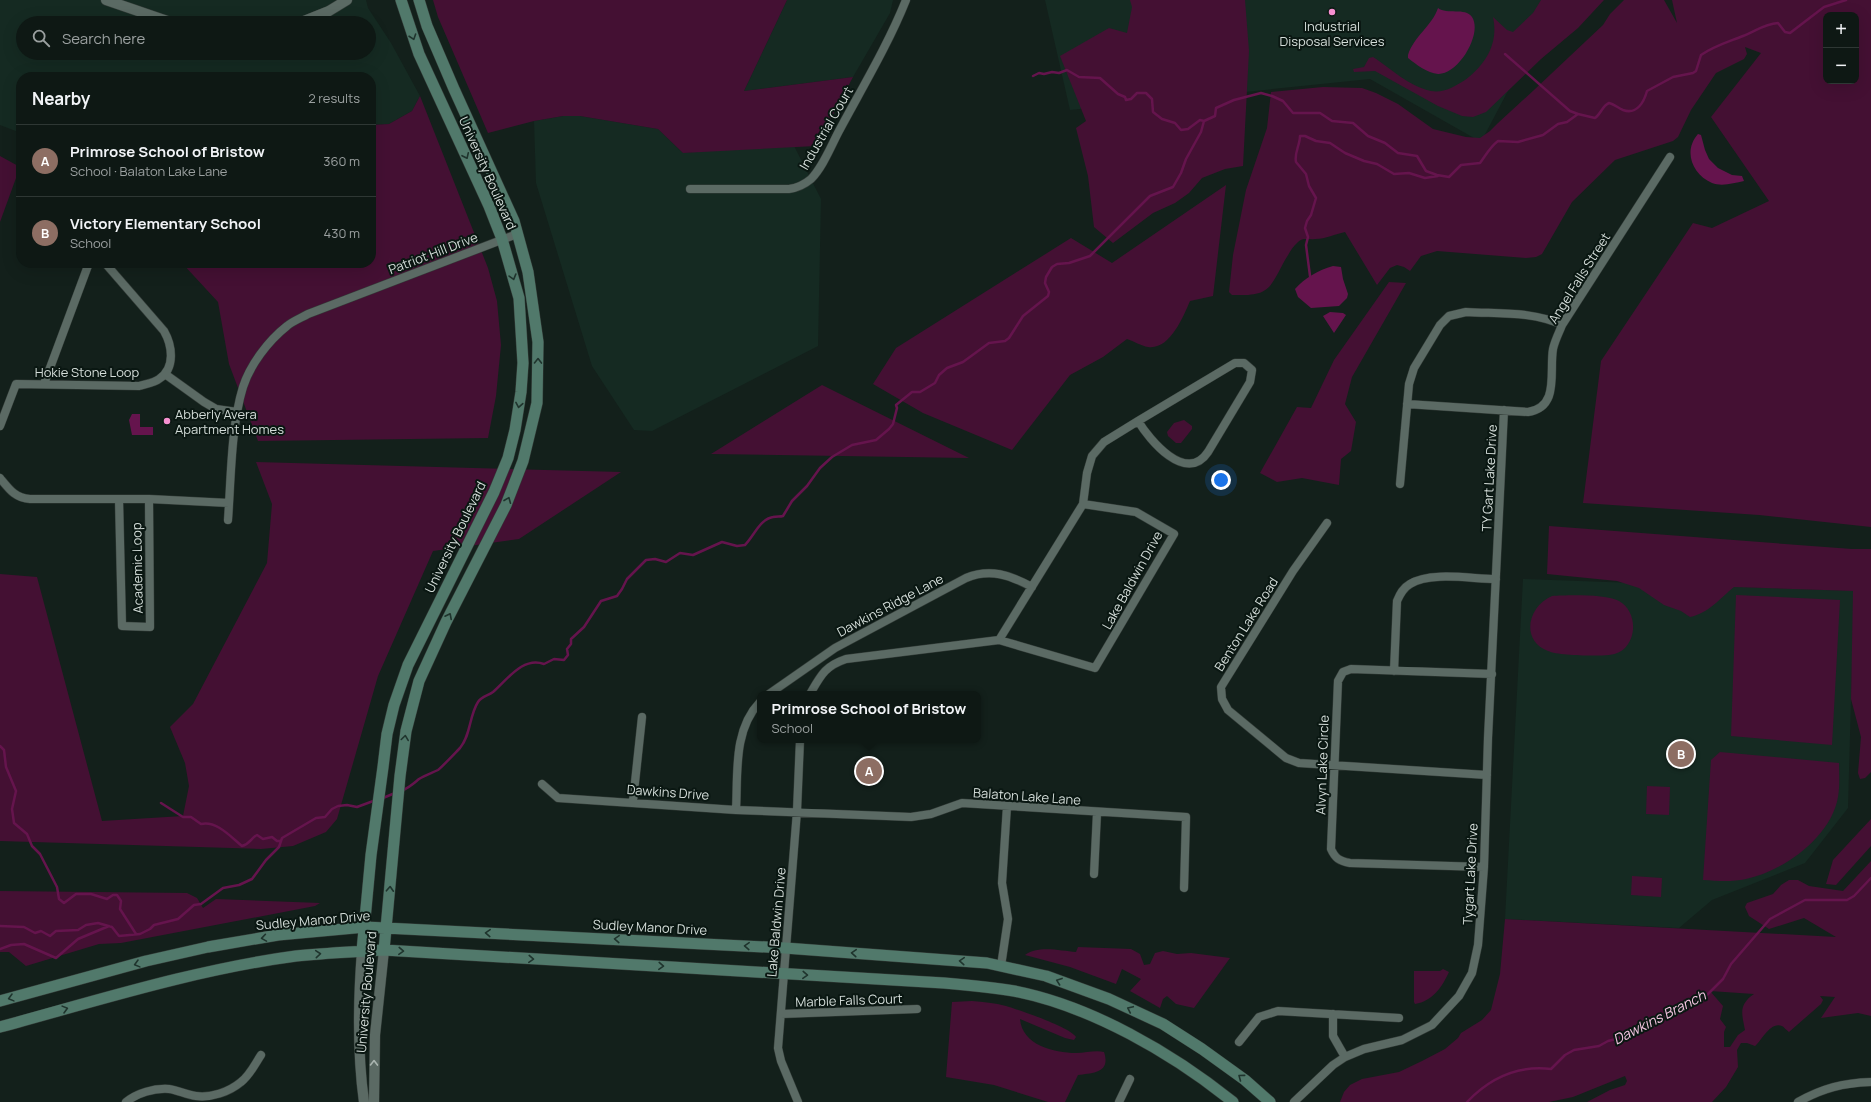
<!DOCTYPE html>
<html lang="en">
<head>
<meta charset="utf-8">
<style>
	:root { --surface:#0e1814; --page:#17211d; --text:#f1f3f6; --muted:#9ba0a0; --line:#2e3734; --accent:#d93025 }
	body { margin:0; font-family:Manrope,sans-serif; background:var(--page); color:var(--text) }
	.controls { position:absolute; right:12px; top:12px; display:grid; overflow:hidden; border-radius:8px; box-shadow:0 4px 16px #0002 }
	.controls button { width:36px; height:36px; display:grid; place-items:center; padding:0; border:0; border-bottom:1px solid var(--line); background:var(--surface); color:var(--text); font:20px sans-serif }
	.you { position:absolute; left:1221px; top:480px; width:14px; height:14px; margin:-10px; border:3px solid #fff; border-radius:50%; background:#1a73e8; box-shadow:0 0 0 6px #1a73e833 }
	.badge { display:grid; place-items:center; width:26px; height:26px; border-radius:50%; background:var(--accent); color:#fff; font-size:13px; font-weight:700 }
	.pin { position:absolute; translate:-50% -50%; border:2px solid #fff; box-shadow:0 1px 4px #0006 }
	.popup { position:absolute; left:757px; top:691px; width:224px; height:52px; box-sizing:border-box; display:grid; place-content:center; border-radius:8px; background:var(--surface); filter:drop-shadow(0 1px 3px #0005); font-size:13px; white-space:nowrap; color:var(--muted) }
	.popup b { font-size:15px; color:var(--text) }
	.popup::after { content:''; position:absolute; left:50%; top:100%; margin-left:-8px; border:8px solid transparent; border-top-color:var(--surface) }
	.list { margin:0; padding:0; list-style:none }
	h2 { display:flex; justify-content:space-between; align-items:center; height:52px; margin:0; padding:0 16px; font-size:17px }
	h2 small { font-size:13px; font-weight:400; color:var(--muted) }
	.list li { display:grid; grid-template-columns:26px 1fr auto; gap:12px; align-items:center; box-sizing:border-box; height:72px; padding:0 16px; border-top:1px solid var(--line) }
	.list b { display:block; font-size:15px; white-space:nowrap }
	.list p { margin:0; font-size:13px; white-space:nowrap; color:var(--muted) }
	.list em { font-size:13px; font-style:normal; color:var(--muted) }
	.icon { flex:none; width:22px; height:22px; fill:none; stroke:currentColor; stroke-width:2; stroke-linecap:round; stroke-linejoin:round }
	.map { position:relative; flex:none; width:1871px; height:1102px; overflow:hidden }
	.search { position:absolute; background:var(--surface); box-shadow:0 4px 16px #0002; left:16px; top:16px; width:360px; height:44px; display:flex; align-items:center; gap:10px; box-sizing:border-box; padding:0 14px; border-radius:22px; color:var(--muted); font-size:15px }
	.panel { position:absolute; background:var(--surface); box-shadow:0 4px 16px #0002; left:16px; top:72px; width:360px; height:196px; border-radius:16px }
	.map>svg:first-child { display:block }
	.built { fill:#152a22; fill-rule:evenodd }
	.green { fill:#441033; fill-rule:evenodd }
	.water { fill:#65144d }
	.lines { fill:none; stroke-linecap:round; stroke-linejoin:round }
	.stream { stroke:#65144d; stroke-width:2.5 }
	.minor-casing { stroke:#343d39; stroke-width:9 }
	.tertiary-casing { stroke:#343d39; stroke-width:11 }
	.secondary-casing { stroke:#343d39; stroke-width:12 }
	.minor { stroke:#5b6a64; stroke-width:8 }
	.tertiary { stroke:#5b6a64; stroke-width:10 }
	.secondary { stroke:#51796b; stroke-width:11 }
	.oneway { stroke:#1f342d }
	.oneway2 { stroke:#aab5b0 }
	.poi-dot { fill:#f690d0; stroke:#0a1712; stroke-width:1.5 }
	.labels { text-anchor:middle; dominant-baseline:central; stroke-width:4; stroke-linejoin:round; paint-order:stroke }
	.poi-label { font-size:13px; fill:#d4ddd9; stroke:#0a1712 }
	.street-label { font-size:13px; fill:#d4ddd9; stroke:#0a1712 }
	.water-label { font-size:14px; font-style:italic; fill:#f4c5e1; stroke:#0a1712 }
</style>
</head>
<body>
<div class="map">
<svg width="1871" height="1102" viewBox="0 0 1871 1102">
	<rect width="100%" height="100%" fill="#13201b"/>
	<path class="built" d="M 0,0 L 366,0 L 368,8 L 391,43 L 420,96 L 412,111 L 389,124 L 371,125 L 371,77 L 21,77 L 21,133 L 0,125 ZM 23,23 L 369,23 L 369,53 L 23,53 Z
		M 787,0 L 893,0 L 890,13 L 853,77 L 744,91 Z
		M 1045,0 L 1556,0 L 1481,142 L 1370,79 L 1070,110 Z
		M 563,116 L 580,116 L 658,129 L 683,153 L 792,142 L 821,199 L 818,346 L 652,431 L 634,430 L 592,366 L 536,183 L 534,121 Z
		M 1523,579 L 1854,591 L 1848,808 L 1805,863 L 1712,900 L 1679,928 L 1505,919 Z"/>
	<path class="green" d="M 433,0 L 787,0 L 744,91 L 853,77 L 816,146 L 683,153 L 658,129 L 580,116 L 563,116 L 534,121 L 488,133 L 438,17 Z
		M 1130,0 L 1245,0 L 1249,51 L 1243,166 L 1225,169 L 1202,178 L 1189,193 L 1175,203 L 1153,213 L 1113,243 L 1094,227 L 1088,176 L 1076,128 L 1086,121 L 1060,56 L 1109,28 L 1127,33 L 1132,7 Z
		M 1541,0 L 1604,0 L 1578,28 L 1541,59 L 1486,112 L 1473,117 L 1462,116 L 1438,106 L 1375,71 L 1354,72 L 1353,69 L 1364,67 L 1369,58 L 1373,57 C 1392,69 1408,86 1431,91 C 1444,93 1454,87 1465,80 C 1485,65 1499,44 1493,17 L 1507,30 L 1513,32 L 1533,13 Z
		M 1624,0 L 1664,0 L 1677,23 L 1672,0 L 1871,0 L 1871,527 L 1759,515 L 1583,503 L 1601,361 L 1693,223 L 1712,228 L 1769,201 L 1711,117 L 1761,53 L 1745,47 L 1747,54 L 1744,59 L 1716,73 L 1691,110 L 1678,137 L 1673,141 L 1615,160 L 1572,202 L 1542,254 L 1536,257 L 1526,258 L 1437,251 L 1421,256 L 1410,271 L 1404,267 L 1397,265 L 1390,268 L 1377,285 L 1345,232 C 1335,234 1326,239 1315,239 C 1309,240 1303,237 1298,242 C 1292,247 1289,254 1285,260 C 1269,290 1269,296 1232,295 L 1229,292 L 1233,255 L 1246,190 L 1267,128 L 1271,92 L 1323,87 L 1362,88 L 1376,93 L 1398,104 L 1433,129 L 1466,137 L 1480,138 L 1490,131 L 1498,123 L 1534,90 L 1603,25 L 1610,14 ZM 1826,15 L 1856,15 L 1856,81 L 1826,81 Z
		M 420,96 L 488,268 L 497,301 L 501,345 L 496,396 L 488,438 L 258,441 L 229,364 L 218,302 L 182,263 L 371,263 L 371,125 L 389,124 L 412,111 Z
		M 0,156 L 20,167 L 0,222 Z
		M 1226,185 L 1213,296 L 1190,301 C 1183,317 1170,350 1148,347 C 1141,346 1134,341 1127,339 L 1103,357 L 1070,375 L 1012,450 L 923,413 L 873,384 L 896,348 L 1071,238 L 1112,263 Z
		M 1389,282 L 1406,283 L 1352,377 L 1345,404 L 1356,422 L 1351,451 L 1341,459 L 1339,485 L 1302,478 L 1277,482 L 1260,473 L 1297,407 L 1311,408 L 1334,360 Z
		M 822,385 L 969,458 L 711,454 Z
		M 1184,420 L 1192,426 L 1192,429 L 1181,443 L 1176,443 L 1168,436 L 1167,432 L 1174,423 Z
		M 256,462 L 621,472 L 519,539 L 433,551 L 378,676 L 337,819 L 326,832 L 293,846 L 261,849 L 0,841 L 0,574 L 37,577 L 102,821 L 183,816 L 189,786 L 185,763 L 170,727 L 193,704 L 267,563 L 272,504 Z
		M 1549,526 L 1852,549 L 1871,549 L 1871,772 L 1865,778 L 1860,779 L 1858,773 L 1861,737 L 1851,699 L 1853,591 L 1734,587 C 1719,599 1709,613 1690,617 L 1681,611 L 1664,605 L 1639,588 L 1617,581 L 1547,574 Z
		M 1736,595 L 1840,600 L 1832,745 L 1731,736 Z
		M 1552,596 C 1567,595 1607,594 1619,601 C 1641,613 1637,653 1609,655 C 1597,656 1559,656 1548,651 C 1520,640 1528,606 1552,596 Z
		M 1720,752 L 1839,763 C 1839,774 1840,786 1838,797 C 1831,837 1784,871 1746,879 C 1732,882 1718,881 1703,880 L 1711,760 Z
		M 1647,786 L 1670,787 L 1669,815 L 1646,814 Z
		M 1871,819 L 1871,846 L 1836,885 L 1826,884 L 1833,860 Z
		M 1871,861 L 1871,1016 L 1858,1013 L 1821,1018 L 1835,997 L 1820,996 L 1823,1000 L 1821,1004 L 1789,1032 C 1786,1030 1784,1027 1782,1026 C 1770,1021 1761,1042 1755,1046 L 1747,1043 L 1741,1043 L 1737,1050 L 1738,1067 L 1726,1087 L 1712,1102 L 1587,1102 L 1610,1090 L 1625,1085 L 1627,1081 L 1625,1076 L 1573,1097 L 1549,1102 L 1340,1102 L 1344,1092 L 1350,1085 L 1362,1079 L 1399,1072 L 1422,1061 L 1445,1049 L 1458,1038 L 1461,1033 L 1482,1020 L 1491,1010 L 1500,974 L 1505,919 L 1836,937 L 1804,918 L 1769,929 L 1749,916 L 1745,907 L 1747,903 L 1773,894 L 1781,885 L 1789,880 L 1798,880 L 1809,886 L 1843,891 ZM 1710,991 L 1754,994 C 1738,1005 1742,1014 1745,1030 L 1738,1035 L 1730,1047 L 1724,1047 L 1724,1032 L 1726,1027 L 1720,1019 L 1723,1006 Z
		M 1632,876 L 1662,878 L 1661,897 L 1631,895 Z
		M 0,891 L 187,893 L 197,898 L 203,908 L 216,899 L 320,903 L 315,906 L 121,943 L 99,944 L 26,966 L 9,952 L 0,952 Z
		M 1078,947 L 1131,949 L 1140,954 L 1144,965 L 1150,964 L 1155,953 L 1163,951 L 1177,954 L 1191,953 L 1230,958 L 1194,1008 L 1176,1004 L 1167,996 L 1163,999 L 1160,1008 L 1130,991 L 1141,979 L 1122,969 L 1116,984 L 1070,967 L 1025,955 C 1038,945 1061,951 1076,952 Z
		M 1443,969 L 1449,972 C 1442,987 1433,1001 1415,1004 L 1414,1002 L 1414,971 L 1440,971 Z
		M 972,1001 C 983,1002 995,1003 1006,1006 C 1019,1010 1070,1027 1076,1037 L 1074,1040 L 1065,1038 L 1020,1019 C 1022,1045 1054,1053 1076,1053 C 1086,1053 1095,1050 1104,1052 C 1111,1073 1093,1073 1078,1075 L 1065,1102 L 1048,1102 L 994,1085 L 946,1077 L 952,1002 Z"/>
	<path class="water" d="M 1438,8 C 1447,15 1465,7 1472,17 C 1483,34 1458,75 1438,74 C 1427,73 1417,65 1408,58 L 1408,55 C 1414,36 1432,26 1438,8 Z
		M 1698,134 L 1701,135 L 1705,150 L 1709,159 L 1718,168 L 1732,175 L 1742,176 L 1744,181 C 1734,183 1722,187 1712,183 C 1692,174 1683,151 1698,134 Z
		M 1333,266 L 1341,267 L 1343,279 L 1348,294 L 1347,298 L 1339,306 L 1311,308 L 1298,297 L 1295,289 C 1305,278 1318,270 1333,266 Z
		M 1330,312 L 1343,313 L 1346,315 L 1334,333 L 1323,316 Z
		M 132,414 L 140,414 L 140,427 L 153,427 L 153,435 L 132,435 L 129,420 Z"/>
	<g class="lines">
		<path class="stream" d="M 1505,54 L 1570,111 L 1578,114
			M 1033,76 L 1039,73 L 1044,74 L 1052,72 L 1059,73 L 1067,70 L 1079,77 L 1100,78 L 1118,94 L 1125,97 L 1126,100 L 1131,99 L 1137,93 L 1146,93 L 1152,99 L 1153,112 L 1162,119 L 1175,123 L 1181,130 L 1188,129 L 1200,120 L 1204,121
			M 1310,276 L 1306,245 L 1308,237 L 1305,228 L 1307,221 L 1311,215 L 1316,198 L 1309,186 L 1306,174 L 1296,162 C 1294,153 1300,145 1300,136 L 1305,136 L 1316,141 L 1330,143 L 1345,153 L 1364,161 L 1377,164 L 1394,174 L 1409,173 L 1425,178 L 1438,176
			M 0,746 L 4,750 L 6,767 L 16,791 L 12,809 L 14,823 L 27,834 L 32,846 L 40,854 L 57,887 L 59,899 L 64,903 L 76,894 L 91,894 L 107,899 L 113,895 L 117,895 L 121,901 L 120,909 L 136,934
			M 401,791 C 409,788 413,784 419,779 C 425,775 432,773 438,770 C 441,768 457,751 460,748 C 471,735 469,716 478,702 C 482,696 488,696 493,692 C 507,680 523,656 544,664 L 554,659 L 564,660 L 568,655 L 567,649 L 571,644 L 571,639 L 584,627 L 601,601 L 617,596 L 622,589 L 627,579 L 646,560 L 655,559 L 666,562 L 680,553 L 693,555 L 722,542 L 737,546 L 745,545 C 754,536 760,519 773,517 C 777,516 780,517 783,516 L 792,501 L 807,486 L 820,468 L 832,457 L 852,445 L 876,440 L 889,429 L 893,424 L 897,408 L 896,405 L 912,392 L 920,392 L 935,383 L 939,375 L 947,368 L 963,362 L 989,343 L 1005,341 L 1009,338 L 1023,316 L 1048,296 L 1049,292 L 1045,283 L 1046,277 L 1052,267 L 1057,264 L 1069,263 L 1090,256 L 1150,196 L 1173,187 L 1181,173 L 1186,159 L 1201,132 L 1204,121 L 1215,116 L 1216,108 L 1234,100 L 1261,93 L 1272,96 L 1283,101 L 1293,113 L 1320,113 L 1332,121 L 1353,123 L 1368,136 L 1385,143 L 1398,153 L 1417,156 L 1426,171 L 1437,175 L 1449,177 L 1461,165 L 1480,163 C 1486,155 1490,147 1498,141 L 1518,142 L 1543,135 L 1558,124 L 1567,122 L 1578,114 L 1595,118 C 1601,114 1602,106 1609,103 C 1614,104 1618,108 1623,110 C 1637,115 1644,102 1647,91 L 1673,77 L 1693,73 L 1696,71 L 1701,55 C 1714,46 1728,42 1743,36 C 1756,31 1764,24 1778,23 L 1785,32 L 1790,33 L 1824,7 L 1846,0
			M 383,798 L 395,793
			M 161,803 L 183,817 L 191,817 L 201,824 C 216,820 231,837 242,846 C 250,844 251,838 257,835 L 263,839 L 272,837 L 277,841 L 281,841
			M 0,926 L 24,927 L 35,933 L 41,931 L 50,936 L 56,931 L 78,930 L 86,925 L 98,923 L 112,927 L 119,936 L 140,934 L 150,929 L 154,925 L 178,919 L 194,905 L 201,904 L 223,888 L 239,885 L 252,879 L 266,860 L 279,847 L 282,838 L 316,818 L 325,817 L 332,809 L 338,806 L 347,805 L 357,807 L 376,800
			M 0,949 L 11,945 L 24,944 L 56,958 L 78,939 L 109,926
			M 1467,1102 C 1490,1078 1517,1065 1551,1069 L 1565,1055 L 1574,1050 L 1599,1046 L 1608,1041 L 1620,1038 L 1707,995 L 1723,979 L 1731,964 L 1770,919 L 1805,900 L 1847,900 L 1854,896 L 1871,878"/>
		<defs>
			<path id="minor" d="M 690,189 L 789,189 C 797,188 805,184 811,179 C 823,167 831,146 839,131 C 862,88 888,45 906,0
				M 165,374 L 204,402 L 216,409 L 237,412
				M 44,384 L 89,263
				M 1407,404 L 1528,412 C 1560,407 1549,372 1553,349 C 1555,340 1559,333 1562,325 L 1670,157
				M 0,426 L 16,384 L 139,386 C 145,384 154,383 159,379 C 176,368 172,345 164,331 L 105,263
				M 0,478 C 9,489 15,498 30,499 L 149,499 L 229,503
				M 1400,484 L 1409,384 L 1414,368 L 1440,325 L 1449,316 L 1466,312 C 1498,314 1533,311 1562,325
				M 119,499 L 122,626 L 150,627 L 149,499
				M 228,520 C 231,479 231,426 243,387 C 250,365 268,341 287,326 C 293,321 301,318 308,314 L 517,234
				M 1327,523 L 1293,571 L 1221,687 L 1222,699 L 1228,710 L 1286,758 L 1299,763 L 1487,775
				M 999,640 L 1083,504 L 1087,473 L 1092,456 L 1104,442 L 1138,421 L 1235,363 L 1244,363 L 1252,370 L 1250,382 L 1208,452 C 1186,485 1149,439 1138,421
				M 1394,671 L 1397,601 C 1400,594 1403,588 1410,584 C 1431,571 1472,579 1496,579
				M 769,694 L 835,648 L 966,578 C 990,568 1010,575 1032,587
				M 810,694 C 821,675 825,666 846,659 L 999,640 L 1095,668 L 1174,534 L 1136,512 L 1083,504
				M 542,784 L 558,798 L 736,810 L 911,817 L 931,814 L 962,803 L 1186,817 L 1184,888
				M 633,801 L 642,717
				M 736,810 C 738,773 733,730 760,702
				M 1484,867 L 1350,863 C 1339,861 1335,858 1331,849 L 1338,681 L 1343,672 L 1351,669 L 1492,674
				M 1094,874 L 1097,813
				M 1001,966 L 1008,919 L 1002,883 L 1007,806
				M 781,1014 L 917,1009
				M 1333,1014 L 1333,1036 L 1345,1057
				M 1239,1042 L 1259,1017 L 1278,1011 L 1399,1018
				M 126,1102 C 137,1093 154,1088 169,1089 C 178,1090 186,1095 196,1096 C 211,1098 229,1092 241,1082 C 250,1075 255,1064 261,1055
				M 798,1102 L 781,1061 L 778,1048 L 797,811 L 800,740
				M 1119,1102 L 1130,1079
				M 1294,1102 L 1333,1065 L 1345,1057 L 1364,1049 L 1402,1040 L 1432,1025 L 1459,996 L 1472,973 L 1478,945 L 1484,867 L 1488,738 L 1504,410
				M 1798,1102 C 1823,1088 1843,1083 1871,1082"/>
			<path id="tertiary" d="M 106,0 L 173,23
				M 299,23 L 329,11 L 347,0
				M 362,951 C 358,1002 357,1051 364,1102
				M 374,1102 L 375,1035 L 384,950"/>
			<path id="secondary" d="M 384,950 L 400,776 L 406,731 L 419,681 L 446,622 L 506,505 L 523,461 L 537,403 L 538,342 L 528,272 L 514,221 L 454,89 L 427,26 L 419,0
				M 362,951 L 371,855 L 383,767 L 387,734 L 394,705 L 408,665 L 494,492 L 508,458 L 515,430 L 521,392 L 523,363 L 519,298 L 502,239 L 489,206 L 419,54 L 401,0
				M 0,1001 L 146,961 L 208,947 L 278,935 L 365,927 L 785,948 L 987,963 L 1046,976 L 1109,999 L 1163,1024 L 1202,1049 L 1245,1080 L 1270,1102
				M 0,1027 C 96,1001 197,969 296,956 C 325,953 355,952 384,950 L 944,983 C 968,985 991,987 1014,991 C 1091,1006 1172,1053 1233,1102"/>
		</defs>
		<use href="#minor" class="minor-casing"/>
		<use href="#tertiary" class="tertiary-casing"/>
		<use href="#secondary" class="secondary-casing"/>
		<use href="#minor" class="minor"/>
		<use href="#tertiary" class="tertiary"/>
		<use href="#secondary" class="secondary"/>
	</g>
	<defs><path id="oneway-chevron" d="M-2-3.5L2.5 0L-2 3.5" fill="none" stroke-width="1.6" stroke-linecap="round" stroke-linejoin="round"/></defs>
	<g class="oneway">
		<use href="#oneway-chevron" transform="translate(413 37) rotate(71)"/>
		<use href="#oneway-chevron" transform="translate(466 156) rotate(65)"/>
		<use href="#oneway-chevron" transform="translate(513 277) rotate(74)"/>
		<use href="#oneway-chevron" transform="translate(538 361) rotate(-89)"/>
		<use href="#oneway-chevron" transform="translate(519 405) rotate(100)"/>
		<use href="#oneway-chevron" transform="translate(508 500) rotate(-68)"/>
		<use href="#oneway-chevron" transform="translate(449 616) rotate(-63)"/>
		<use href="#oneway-chevron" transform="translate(405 738) rotate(-82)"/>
		<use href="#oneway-chevron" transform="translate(390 889) rotate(-87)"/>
		<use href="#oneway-chevron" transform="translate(488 933) rotate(-177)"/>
		<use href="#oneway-chevron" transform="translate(264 938) rotate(171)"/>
		<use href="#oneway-chevron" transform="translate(617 939) rotate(-177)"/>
		<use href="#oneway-chevron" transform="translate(747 946) rotate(-177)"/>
		<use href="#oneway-chevron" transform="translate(401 951) rotate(3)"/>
		<use href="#oneway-chevron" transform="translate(854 953) rotate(-176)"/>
		<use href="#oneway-chevron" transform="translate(318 954) rotate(-5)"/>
		<use href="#oneway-chevron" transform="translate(531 959) rotate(3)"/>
		<use href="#oneway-chevron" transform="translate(962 961) rotate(-176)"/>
		<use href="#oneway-chevron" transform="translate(137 964) rotate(165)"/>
		<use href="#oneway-chevron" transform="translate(661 966) rotate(3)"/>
		<use href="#oneway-chevron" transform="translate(805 975) rotate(3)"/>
		<use href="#oneway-chevron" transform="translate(1059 981) rotate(-160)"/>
		<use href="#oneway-chevron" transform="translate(11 998) rotate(165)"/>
		<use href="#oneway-chevron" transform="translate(65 1009) rotate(-15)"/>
		<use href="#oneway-chevron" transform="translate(1130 1009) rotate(-155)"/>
		<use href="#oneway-chevron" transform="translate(1241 1077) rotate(-143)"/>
	</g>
	<use class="oneway2" href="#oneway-chevron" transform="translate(374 1063) rotate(-89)"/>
	<g class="poi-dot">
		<circle cx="1332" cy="12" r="4"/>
		<circle cx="167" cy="421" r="4"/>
	</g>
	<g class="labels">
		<g class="poi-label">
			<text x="1332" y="26">Industrial<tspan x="1332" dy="15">Disposal Services</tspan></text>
			<text x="175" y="414" text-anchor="start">Abberly Avera<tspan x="175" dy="15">Apartment Homes</tspan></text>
		</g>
		<g class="street-label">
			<text transform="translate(826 128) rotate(-60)">Industrial Court</text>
			<text transform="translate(488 173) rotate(66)">University Boulevard</text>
			<text transform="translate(433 253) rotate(-21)">Patriot Hill Drive</text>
			<text transform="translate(1579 278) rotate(-58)">Angel Falls Street</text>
			<text x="87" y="372">Hokie Stone Loop</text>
			<text transform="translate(1489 478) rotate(-87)">TY Gart Lake Drive</text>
			<text transform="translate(455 537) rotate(-64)">University Boulevard</text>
			<text transform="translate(137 568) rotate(-91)">Academic Loop</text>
			<text transform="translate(1132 580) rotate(-61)">Lake Baldwin Drive</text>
			<text transform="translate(890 605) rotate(-28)">Dawkins Ridge Lane</text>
			<text transform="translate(1246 624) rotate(-58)">Benton Lake Road</text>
			<text transform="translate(1322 765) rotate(-88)">Alvyn Lake Circle</text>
			<text transform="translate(668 792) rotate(4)">Dawkins Drive</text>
			<text transform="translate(1027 796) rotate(4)">Balaton Lake Lane</text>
			<text transform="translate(1470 874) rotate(-87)">Tygart Lake Drive</text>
			<text transform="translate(313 920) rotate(-5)">Sudley Manor Drive</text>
			<text transform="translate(776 922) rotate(-85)">Lake Baldwin Drive</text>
			<text transform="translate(650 927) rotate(3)">Sudley Manor Drive</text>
			<text transform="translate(366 992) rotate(-85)">University Boulevard</text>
			<text transform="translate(849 1000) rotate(-2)">Marble Falls Court</text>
		</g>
		<g class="water-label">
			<text transform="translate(1659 1017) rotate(-27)">Dawkins Branch</text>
		</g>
	</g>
</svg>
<div class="controls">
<button>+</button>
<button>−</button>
</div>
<div class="you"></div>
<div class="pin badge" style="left:869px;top:771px;background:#8d6e63">A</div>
<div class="popup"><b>Primrose School of Bristow</b>School</div>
<div class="pin badge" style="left:1681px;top:754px;background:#8d6e63">B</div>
<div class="search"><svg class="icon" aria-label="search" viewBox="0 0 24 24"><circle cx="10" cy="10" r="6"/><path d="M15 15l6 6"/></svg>Search here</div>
<section class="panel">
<h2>Nearby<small>2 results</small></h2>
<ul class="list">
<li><span class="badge" style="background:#8d6e63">A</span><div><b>Primrose School of Bristow</b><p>School · Balaton Lake Lane</p></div><em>360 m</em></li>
<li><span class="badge" style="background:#8d6e63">B</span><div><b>Victory Elementary School</b><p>School</p></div><em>430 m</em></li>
</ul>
</section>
</div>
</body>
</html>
